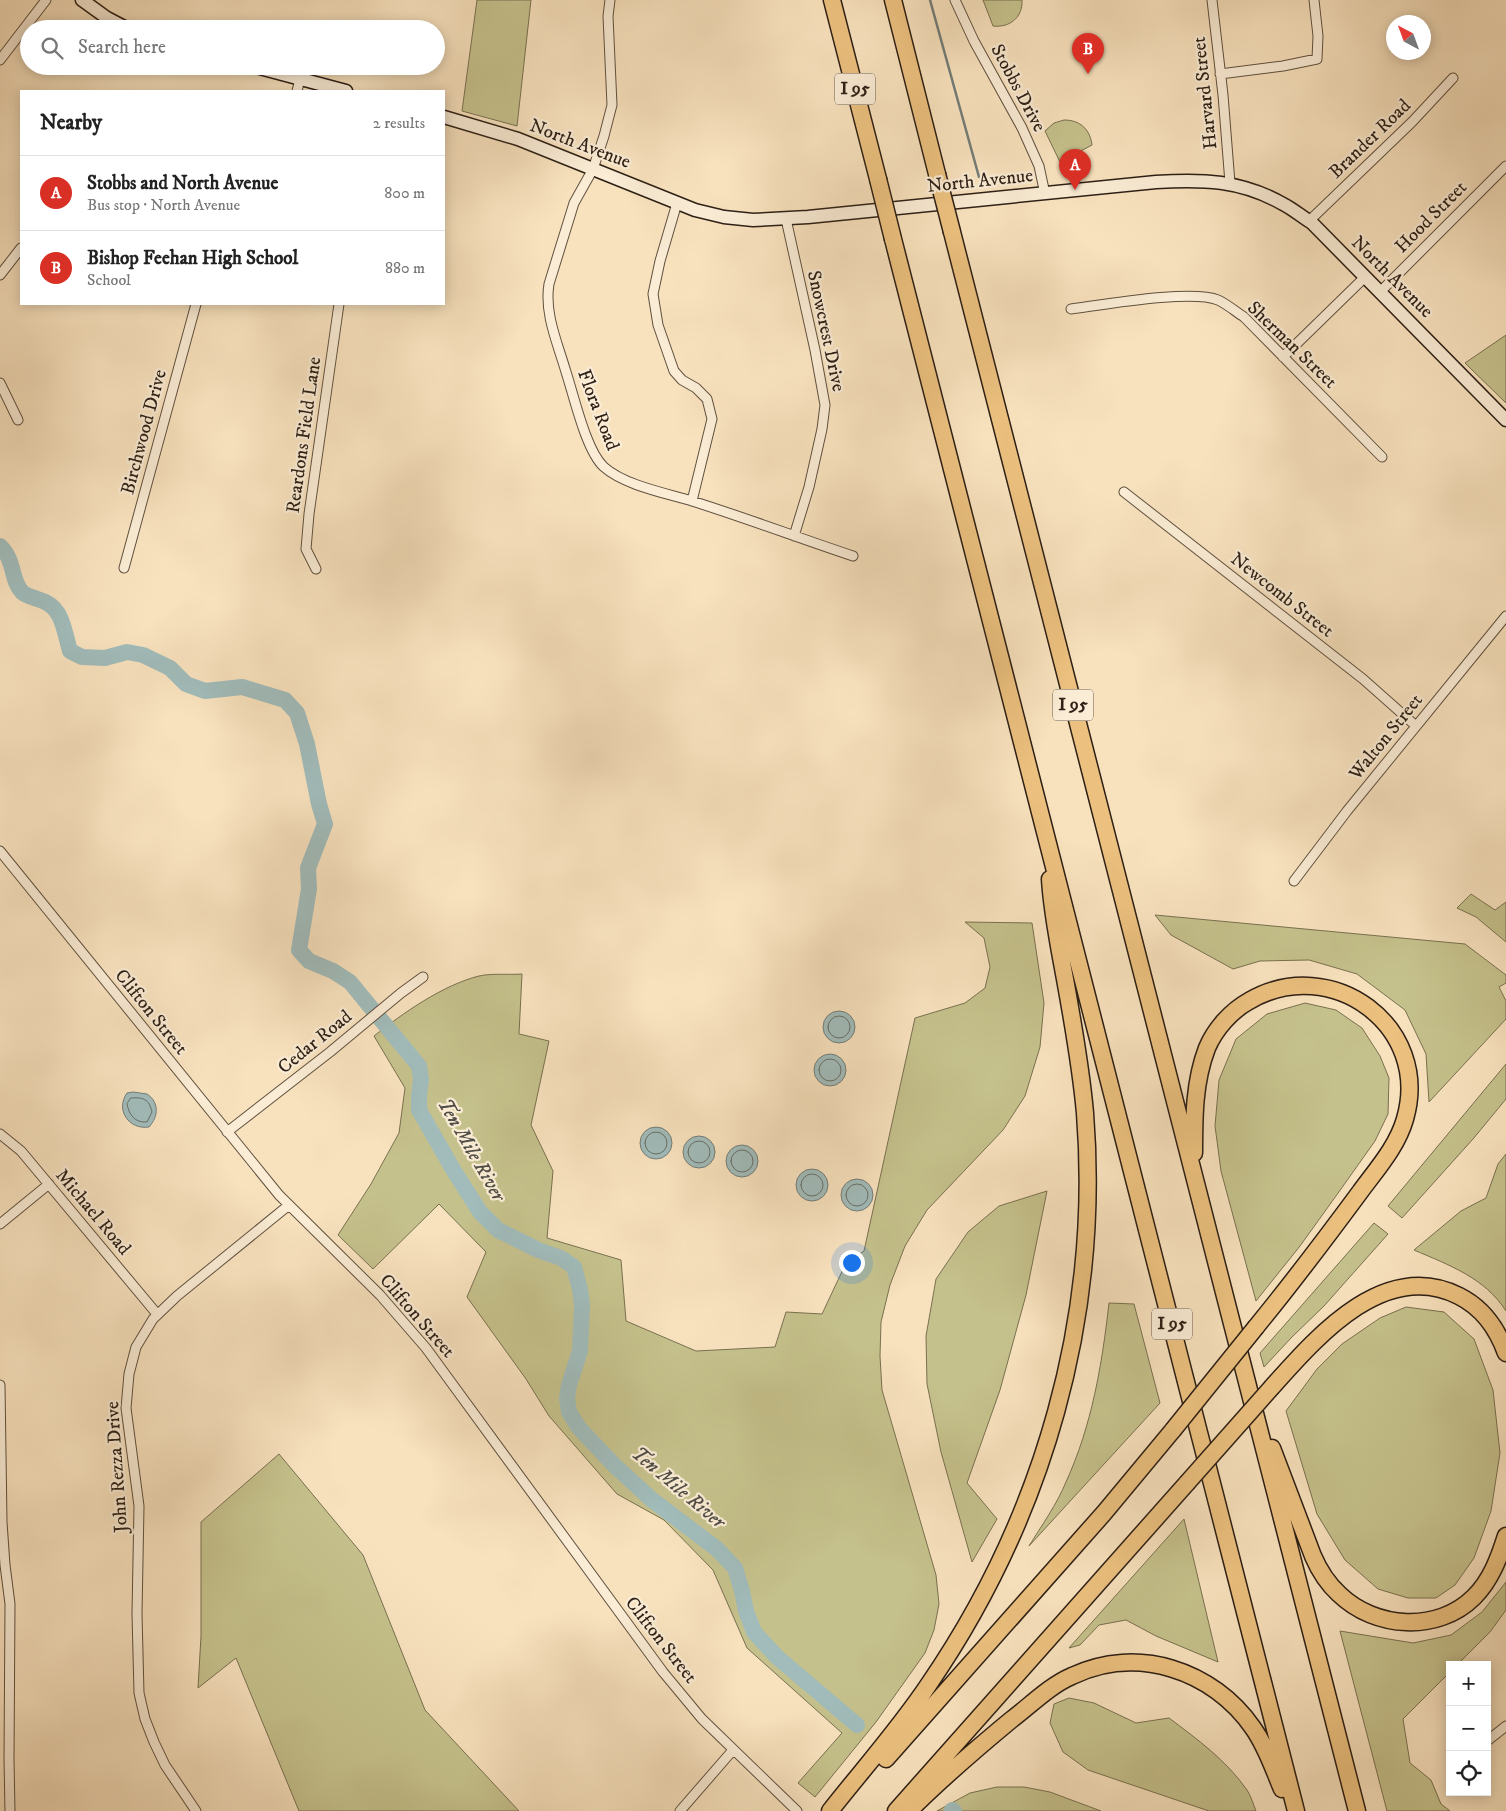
<!DOCTYPE html>
<html lang="en">
<head>
<meta charset="utf-8">
<style>
	:root { --surface:#fff; --page:#f2f2f2; --text:#222; --muted:#767676; --line:#e0e0e0; --accent:#d93025 }
	body { margin:0; font-family:"IM FELL DW Pica",serif; background:var(--page); color:var(--text) }
	.controls { position:absolute; right:15px; bottom:15px; display:grid; overflow:hidden; border-radius:0px; box-shadow:0 2px 12px #0003 }
	.controls button { width:45px; height:45px; display:grid; place-items:center; padding:0; border:0; border-bottom:1px solid var(--line); background:var(--surface); color:var(--text); font:25px sans-serif }
	.compass { position:absolute; left:1386px; top:15px; width:45px; height:45px; border-radius:50%; background:var(--surface); box-shadow:0 2px 12px #0003; rotate:319deg }
	.you { position:absolute; left:851px; top:1262px; width:18px; height:18px; margin:-12px; border:4px solid #fff; border-radius:50%; background:#1a73e8; box-shadow:0 0 0 8px #1a73e833 }
	.badge { display:grid; place-items:center; width:32px; height:32px; border-radius:50%; background:var(--accent); color:#fff; font-size:16px; font-weight:700 }
	.pin { position:absolute; translate:-50% -41px; filter:drop-shadow(0 1px 2px #0008) }
	.pin::after { content:''; position:absolute; top:26px; width:18px; height:15px; background:inherit; clip-path:polygon(0 0,100% 0,50% 100%) }
	.list { margin:0; padding:0; list-style:none }
	h2 { display:flex; justify-content:space-between; align-items:center; height:65px; margin:0; padding:0 20px; font-size:21px }
	h2 small { font-size:16px; font-weight:400; color:var(--muted) }
	.list li { display:grid; grid-template-columns:32px 1fr auto; gap:15px; align-items:center; box-sizing:border-box; height:75px; padding:0 20px; border-top:1px solid var(--line) }
	.list b { display:block; font-size:19px; white-space:nowrap }
	.list p { margin:0; font-size:16px; white-space:nowrap; color:var(--muted) }
	.list em { font-size:16px; font-style:normal; color:var(--muted) }
	.icon { flex:none; width:28px; height:28px; fill:none; stroke:currentColor; stroke-width:2; stroke-linecap:round; stroke-linejoin:round }
	.map { position:relative; flex:none; width:1506px; height:1811px; overflow:hidden }
	.search { position:absolute; background:var(--surface); box-shadow:0 2px 12px #0003; left:20px; top:20px; width:425px; height:55px; display:flex; align-items:center; gap:12px; box-sizing:border-box; padding:0 18px; border-radius:28px; color:var(--muted); font-size:19px }
	.panel { position:absolute; background:var(--surface); box-shadow:0 2px 12px #0003; left:20px; top:90px; width:425px; height:215px; border-radius:0px }
	.map>svg:first-child { display:block }
	.green { fill:#c5c18c; stroke:#797050 }
	.water { fill:#a1bcbb; stroke:#737d79 }
	.lines { fill:none; stroke-linecap:round; stroke-linejoin:round }
	.shore { stroke:#676e68; stroke-width:1 }
	.stream { stroke:#737d79; stroke-width:2.5 }
	.river { stroke:#a1bcbb; stroke-width:16 }
	.street-casing { stroke:#60503f; stroke-width:11 }
	.secondary-casing { stroke:#2d1f15; stroke-width:15 }
	.highway-casing { stroke:#2d1f15; stroke-width:19 }
	.street { stroke:#faecd5; stroke-width:9 }
	.secondary { stroke:#faecd5; stroke-width:12 }
	.highway { stroke:#ecc17f; stroke-width:16 }
	.highway-bridge-casing { stroke:#2d1f15; stroke-width:19; stroke-linecap:butt }
	.highway-bridge { stroke:#ecc17f; stroke-width:16 }
	.labels { text-anchor:middle; dominant-baseline:central; stroke-width:4.5; stroke-linejoin:round; paint-order:stroke }
	.shield { fill:#faecd5; stroke:#6a5c4f; stroke-width:1 }
	.shield-label { font-size:18px; font-weight:bold; fill:#2d1f15 }
	.street-label { font-size:19px; fill:#2d1f15; stroke:#faecd5 }
	.water-label { font-size:20px; font-style:italic; fill:#504e47; stroke:#faecd5 }
</style>
</head>
<body>
<div class="map">
<svg width="1506" height="1811" viewBox="0 0 1506 1811">
	<rect width="100%" height="100%" fill="#f8e2be"/>
	<filter id="stains"><feTurbulence type="fractalNoise" baseFrequency=".004" numOctaves="4"/><feColorMatrix values="0 0 0 0 .2 0 0 0 0 .09 0 0 0 0 .02 0 0 0 .5 -.17"/></filter>
	<radialGradient id="worn" r=".72"><stop offset=".6" stop-color="#630" stop-opacity="0"/><stop offset="1" stop-color="#630" stop-opacity=".3"/></radialGradient>
	<path class="green" d="M 477,0 L 531,0 L 517,126 L 462,111 Z
		M 983,0 L 1022,0 C 1023,17 1010,28 993,26 Z
		M 1064,120 C 1080,120 1090,129 1092,145 L 1060,162 L 1045,131 L 1054,123 Z
		M 1506,335 L 1506,403 L 1465,363 Z
		M 1471,894 L 1495,910 L 1506,902 L 1506,942 L 1476,917 L 1457,908 Z
		M 1155,915 L 1465,944 L 1506,975 L 1506,983 L 1499,987 L 1506,1001 L 1506,1019 L 1429,1102 L 1426,1054 L 1405,1010 L 1357,974 L 1309,960 L 1260,961 L 1233,969 L 1171,935 Z
		M 965,922 L 1032,923 L 1044,1003 L 1040,1047 L 1025,1096 L 1003,1130 L 927,1210 L 905,1246 L 890,1285 L 881,1322 L 880,1356 L 882,1390 L 936,1575 L 939,1604 L 934,1630 L 925,1653 L 876,1722 L 815,1797 L 798,1783 L 842,1733 L 747,1648 L 713,1570 L 664,1520 L 617,1494 L 549,1416 L 526,1379 L 467,1297 L 486,1252 L 439,1204 L 373,1269 L 338,1235 L 371,1184 L 399,1133 L 405,1088 L 374,1036 C 403,1013 443,985 479,976 C 492,973 509,975 522,974 L 519,1034 L 549,1041 L 531,1125 L 553,1171 L 547,1238 L 621,1260 L 626,1321 L 696,1351 L 775,1347 L 786,1312 L 822,1314 L 846,1263 L 864,1251 L 915,1018 L 965,1003 L 985,988 L 990,967 L 984,938 Z
		M 1305,1003 L 1336,1010 L 1362,1028 L 1380,1056 L 1389,1078 L 1388,1114 L 1375,1141 L 1341,1189 L 1300,1246 L 1256,1301 L 1221,1171 L 1215,1126 L 1219,1080 L 1236,1039 L 1267,1014 Z
		M 1506,1064 L 1506,1099 L 1473,1139 L 1402,1218 L 1388,1206 Z
		M 1506,1154 L 1506,1311 C 1485,1278 1449,1265 1414,1250 L 1461,1211 L 1486,1198 L 1498,1164 Z
		M 1047,1191 L 1026,1295 L 1000,1390 L 967,1483 L 997,1519 L 972,1562 L 941,1452 L 927,1384 L 926,1336 L 936,1279 L 968,1232 L 999,1206 Z
		M 1374,1223 L 1388,1234 L 1324,1306 L 1292,1337 L 1264,1367 L 1260,1353 Z
		M 1109,1303 L 1134,1304 L 1160,1403 L 1029,1546 C 1042,1525 1057,1504 1066,1482 C 1092,1425 1102,1365 1109,1303 Z
		M 1406,1307 L 1444,1312 L 1474,1339 L 1493,1390 L 1500,1453 L 1491,1511 L 1474,1558 L 1455,1585 L 1436,1598 L 1408,1598 L 1378,1589 L 1345,1560 L 1317,1514 L 1286,1411 L 1317,1369 L 1342,1344 L 1380,1318 Z
		M 279,1454 L 363,1555 L 425,1710 L 519,1811 L 299,1811 L 236,1658 L 198,1688 L 201,1636 L 201,1522 Z
		M 1184,1519 L 1218,1662 L 1156,1636 L 1126,1620 L 1099,1625 L 1080,1645 L 1069,1648 Z
		M 1506,1582 L 1506,1610 L 1490,1632 L 1457,1665 L 1450,1665 L 1450,1672 L 1403,1719 L 1410,1763 L 1431,1780 L 1441,1804 L 1450,1811 L 1387,1811 L 1340,1631 L 1413,1643 L 1451,1635 L 1482,1612 Z
		M 1069,1698 L 1094,1703 L 1136,1723 L 1169,1718 C 1197,1739 1226,1760 1247,1790 C 1251,1796 1253,1804 1256,1811 L 1209,1811 L 1088,1770 L 1063,1752 L 1050,1723 L 1054,1704 Z
		M 997,1787 L 1024,1787 L 1050,1792 L 1101,1811 L 937,1811 L 970,1793 Z"/>
	<path class="water" d="M823 1027a16 16 0 1 1 32 0a16 16 0 1 1-32 0Z
		M814 1070a16 16 0 1 1 32 0a16 16 0 1 1-32 0Z
		M 133,1092 L 147,1094 C 159,1102 159,1116 149,1127 C 129,1130 115,1110 127,1093 Z
		M640 1143a16 16 0 1 1 32 0a16 16 0 1 1-32 0Z
		M683 1152a16 16 0 1 1 32 0a16 16 0 1 1-32 0Z
		M726 1161a16 16 0 1 1 32 0a16 16 0 1 1-32 0Z
		M796 1185a16 16 0 1 1 32 0a16 16 0 1 1-32 0Z
		M841 1195a16 16 0 1 1 32 0a16 16 0 1 1-32 0Z"/>
	<g class="lines">
		<path class="shore" d="M828 1027a11 11 0 1 1 22 0a11 11 0 1 1-22 0Z
			M819 1070a11 11 0 1 1 22 0a11 11 0 1 1-22 0Z
			M 131,1098 C 143,1097 149,1099 152,1112 L 147,1122 C 135,1123 129,1115 127,1104 Z
			M645 1143a11 11 0 1 1 22 0a11 11 0 1 1-22 0Z
			M688 1152a11 11 0 1 1 22 0a11 11 0 1 1-22 0Z
			M731 1161a11 11 0 1 1 22 0a11 11 0 1 1-22 0Z
			M801 1185a11 11 0 1 1 22 0a11 11 0 1 1-22 0Z
			M846 1195a11 11 0 1 1 22 0a11 11 0 1 1-22 0Z"/>
		<path class="stream" d="M 930,0 L 979,177"/>
		<path class="river" d="M 0,546 C 16,562 10,579 22,592 C 27,597 40,599 47,603 C 63,611 65,635 70,651 L 82,657 L 105,658 L 127,652 L 143,655 L 170,668 L 186,684 L 205,691 L 242,687 L 285,700 L 297,713 L 307,744 L 319,804 L 325,824 L 308,868 L 309,889 L 299,950 L 309,961 L 333,971 L 350,982 L 419,1066 L 421,1079 L 419,1096 L 419,1110 L 454,1171 L 480,1212 L 498,1230 L 538,1250 L 561,1258 L 574,1267 L 580,1289 L 582,1306 L 580,1351 L 569,1385 L 567,1398 L 569,1412 L 579,1428 L 614,1465 L 651,1499 L 717,1549 L 735,1568 L 742,1591 L 746,1611 L 754,1632 L 777,1657 L 857,1725
			M 952,1810 L 954,1811"/>
		<defs>
			<path id="street" d="M 610,0 L 608,16 L 612,105 L 604,136 L 593,169 L 574,203 L 549,284 C 544,314 558,344 566,372 C 574,396 586,451 604,467 C 624,485 665,493 692,501 C 746,518 799,538 853,556
				M 955,0 L 974,41 L 1022,128 L 1039,166 L 1045,194
				M 1212,0 L 1223,95 L 1230,183
				M 0,60 L 46,0
				M 1220,74 L 1283,66 L 1317,59 L 1318,36 L 1314,0
				M 297,91 L 300,79
				M 677,203 L 660,261 L 653,294 L 658,325 L 674,371 L 682,380 L 696,388 L 707,399 L 712,419 L 692,501
				M 786,219 L 815,350 L 825,405 L 822,429 L 809,487 L 794,536
				M 1308,222 L 1412,122 L 1453,78
				M 0,275 L 21,248
				M 1380,292 L 1506,166
				M 1071,309 C 1102,305 1192,289 1218,300 C 1227,304 1236,312 1244,317 L 1382,457
				M 1283,357 L 1365,277
				M 0,383 L 18,420
				M 1124,492 L 1363,679 L 1416,726
				M 124,568 L 196,304
				M 316,569 L 306,549 L 309,514 L 339,304
				M 0,851 L 279,1195 L 380,1295 L 426,1348 L 663,1672 L 702,1719 L 797,1811
				M 1294,881 L 1347,811 L 1506,616
				M 227,1132 L 330,1052 L 401,993 L 423,977
				M 0,1134 L 21,1151 L 157,1314
				M 0,1224 L 49,1184
				M 0,1385 L 2,1522 L 5,1565 L 10,1604 L 9,1759 L 10,1811
				M 1487,1741 L 1506,1726
				M 196,1811 L 165,1765 L 154,1742 L 145,1719 L 139,1693 L 137,1614 L 139,1506 L 126,1408 L 129,1374 L 136,1347 L 153,1319 L 177,1296 L 289,1205
				M 680,1811 L 733,1750"/>
			<path id="secondary" d="M 82,0 L 107,18 L 128,29
				M 252,66 L 346,91
				M 444,117 L 518,139 L 695,210 L 724,217 L 753,220 L 808,217 L 1156,182 C 1202,179 1241,180 1283,204 C 1293,209 1302,217 1312,223 L 1506,420"/>
			<path id="highway" d="M 832,0 L 878,179
				M 893,0 L 937,174
				M 952,232 L 1357,1811
				M 893,239 L 1296,1811
				M 1194,1153 C 1194,1117 1194,1082 1207,1048 C 1215,1029 1231,1011 1249,1001 C 1331,953 1432,1026 1405,1119 C 1397,1147 1376,1170 1360,1192 C 1326,1238 1292,1283 1256,1327
				M 1272,1387 C 1316,1338 1384,1258 1459,1296 C 1483,1308 1497,1328 1506,1353
				M 1272,1448 L 1313,1556 C 1319,1570 1327,1583 1339,1594 C 1375,1629 1438,1633 1474,1597 C 1491,1580 1499,1558 1506,1536
				M 886,1759 L 1104,1513 L 1173,1430
				M 830,1811 C 863,1769 899,1729 929,1684 C 1044,1516 1101,1316 1085,1113 C 1081,1068 1073,1023 1065,979 C 1059,946 1052,913 1050,879
				M 896,1811 L 1187,1483
				M 909,1811 C 941,1779 976,1749 1011,1720 C 1031,1705 1049,1686 1072,1676 C 1137,1645 1213,1670 1253,1728 C 1266,1746 1273,1768 1282,1789"/>
		</defs>
		<use href="#street" class="street-casing"/>
		<use href="#secondary" class="secondary-casing"/>
		<use href="#highway" class="highway-casing"/>
		<use href="#street" class="street"/>
		<use href="#secondary" class="secondary"/>
		<use href="#highway" class="highway"/>
		<defs>
			<path id="highway-bridge" d="M 937,174 L 952,232
				M 878,179 L 893,239
				M 1173,1430 L 1256,1327
				M 1187,1483 L 1272,1387"/>
		</defs>
		<use href="#highway-bridge" class="highway-bridge-casing"/>
		<use href="#highway-bridge" class="highway-bridge"/>
	</g>
	<g class="labels">
		<g class="shield">
			<rect x="835" y="73.5" width="40" height="31" rx="4"/>
			<rect x="1053" y="689.5" width="40" height="31" rx="4"/>
			<rect x="1152" y="1308.5" width="40" height="31" rx="4"/>
		</g>
		<g class="shield-label">
			<text x="855" y="89">I 95</text>
			<text x="1073" y="705">I 95</text>
			<text x="1172" y="1324">I 95</text>
		</g>
		<g class="street-label">
			<text transform="translate(1018 88) rotate(62)">Stobbs Drive</text>
			<text transform="translate(1205 93) rotate(-96)">Harvard Street</text>
			<text transform="translate(1370 139) rotate(-44)">Brander Road</text>
			<text transform="translate(580 144) rotate(21)">North Avenue</text>
			<text transform="translate(980 181) rotate(-6)">North Avenue</text>
			<text transform="translate(1431 217) rotate(-45)">Hood Street</text>
			<text transform="translate(1392 277) rotate(45)">North Avenue</text>
			<text transform="translate(826 331) rotate(78)">Snowcrest Drive</text>
			<text transform="translate(1292 345) rotate(44)">Sherman Street</text>
			<text transform="translate(598 410) rotate(69)">Flora Road</text>
			<text transform="translate(144 432) rotate(-75)">Birchwood Drive</text>
			<text transform="translate(304 435) rotate(-82)">Reardons Field Lane</text>
			<text transform="translate(1282 595) rotate(38)">Newcomb Street</text>
			<text transform="translate(1386 737) rotate(-51)">Walton Street</text>
			<text transform="translate(151 1012) rotate(51)">Clifton Street</text>
			<text transform="translate(315 1042) rotate(-39)">Cedar Road</text>
			<text transform="translate(93 1212) rotate(50)">Michael Road</text>
			<text transform="translate(417 1316) rotate(49)">Clifton Street</text>
			<text transform="translate(117 1467) rotate(-94)">John Rezza Drive</text>
			<text transform="translate(661 1640) rotate(52)">Clifton Street</text>
		</g>
		<g class="water-label">
			<text transform="translate(471 1150) rotate(60)">Ten Mile River</text>
			<text transform="translate(678 1488) rotate(40)">Ten Mile River</text>
		</g>
	</g>
	<rect width="100%" height="100%" filter="url(#stains)"/>
	<rect width="100%" height="100%" fill="url(#worn)"/>
</svg>
<div class="controls">
<button>+</button>
<button>−</button>
<button><svg class="icon" aria-label="locate" viewBox="0 0 24 24"><circle cx="12" cy="12" r="6"/><path d="M12 2v4M12 18v4M2 12h4M18 12h4"/></svg></button>
</div>
<svg class="compass" viewBox="-18 -18 36 36"><path d="M0-13l5 13h-10z" fill="#e53935"/><path d="M0 13l5-13h-10z" fill="#767676"/></svg>
<div class="you"></div>
<div class="pin badge" style="left:1075px;top:190px">A</div>
<div class="pin badge" style="left:1088px;top:74px">B</div>
<div class="search"><svg class="icon" aria-label="search" viewBox="0 0 24 24"><circle cx="10" cy="10" r="6"/><path d="M15 15l6 6"/></svg>Search here</div>
<section class="panel">
<h2>Nearby<small>2 results</small></h2>
<ul class="list">
<li><span class="badge">A</span><div><b>Stobbs and North Avenue</b><p>Bus stop · North Avenue</p></div><em>800 m</em></li>
<li><span class="badge">B</span><div><b>Bishop Feehan High School</b><p>School</p></div><em>880 m</em></li>
</ul>
</section>
</div>
</body>
</html>
